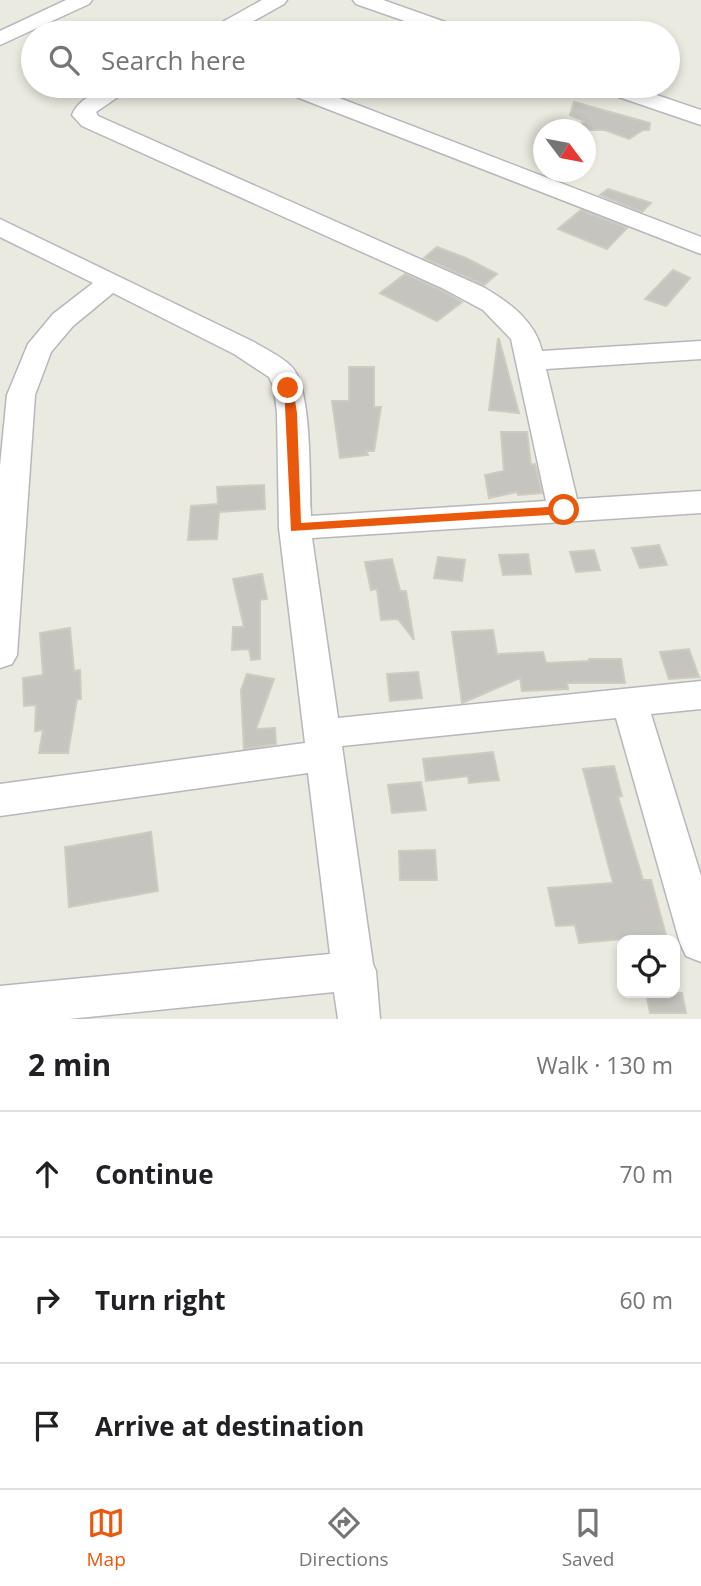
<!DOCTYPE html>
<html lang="en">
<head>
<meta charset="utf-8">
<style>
	:root { --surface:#fff; --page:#f2f2f2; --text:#202124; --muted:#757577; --line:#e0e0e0; --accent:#ea580c }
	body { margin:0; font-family:"Open Sans",sans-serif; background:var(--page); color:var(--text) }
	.controls { position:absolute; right:21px; bottom:21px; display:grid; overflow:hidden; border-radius:14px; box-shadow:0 4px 10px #0003 }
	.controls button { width:63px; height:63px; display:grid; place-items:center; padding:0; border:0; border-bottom:2px solid var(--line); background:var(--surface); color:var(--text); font:35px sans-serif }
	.compass { position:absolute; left:533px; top:119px; width:63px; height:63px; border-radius:50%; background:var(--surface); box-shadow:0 4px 10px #0003; rotate:122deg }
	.stop { position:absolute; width:21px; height:21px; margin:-16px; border:5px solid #ea580c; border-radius:50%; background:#fff }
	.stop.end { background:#ea580c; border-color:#fff; box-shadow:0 2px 7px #0008 }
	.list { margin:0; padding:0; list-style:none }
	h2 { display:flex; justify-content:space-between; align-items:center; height:91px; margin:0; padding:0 28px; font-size:30px }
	h2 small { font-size:23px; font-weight:400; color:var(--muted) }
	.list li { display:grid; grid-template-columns:46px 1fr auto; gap:21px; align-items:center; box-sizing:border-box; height:126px; padding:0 28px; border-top:2px solid var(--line) }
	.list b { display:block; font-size:26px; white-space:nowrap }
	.list em { font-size:23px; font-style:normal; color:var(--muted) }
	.icon { flex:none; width:38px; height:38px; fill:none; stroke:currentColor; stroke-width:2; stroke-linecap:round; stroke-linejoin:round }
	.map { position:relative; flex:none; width:701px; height:1019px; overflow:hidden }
	.search { position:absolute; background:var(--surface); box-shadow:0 4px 10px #0003; left:21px; right:21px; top:21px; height:77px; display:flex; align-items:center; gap:18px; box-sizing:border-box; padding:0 24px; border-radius:38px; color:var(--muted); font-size:26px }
	.sheet { height:469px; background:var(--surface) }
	nav { display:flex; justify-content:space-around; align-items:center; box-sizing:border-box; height:98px; border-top:2px solid var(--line); background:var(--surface); font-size:19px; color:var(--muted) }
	nav a { display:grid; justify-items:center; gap:4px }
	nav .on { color:var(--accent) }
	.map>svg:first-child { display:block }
	.building { fill:#c6c4be; stroke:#ceccc0; stroke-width:2 }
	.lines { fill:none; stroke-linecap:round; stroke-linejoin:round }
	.street-casing { stroke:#b6b7bc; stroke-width:3 }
	.street { fill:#fff; fill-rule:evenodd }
	.route { fill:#ea580c }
</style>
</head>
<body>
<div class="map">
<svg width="701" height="1019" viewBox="0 0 701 1019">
	<rect width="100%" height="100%" fill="#eaeae0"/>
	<path class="building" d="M 574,102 L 650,123 L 649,130 L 643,130 L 629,139 L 605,130 L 576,130 L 584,121 L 570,115 Z
		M 608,189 L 651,203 L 642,212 L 600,195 Z
		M 581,210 L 627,228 L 607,249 L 558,229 Z
		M 437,247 L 466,258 L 497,274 L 484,285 L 424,258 Z
		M 673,270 L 690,278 L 666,306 L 645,299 Z
		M 405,274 L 441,290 L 462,302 L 437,321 L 380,293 Z
		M 498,339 L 499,339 L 519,413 L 489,410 Z
		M 349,367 L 374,367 L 374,407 L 381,407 L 374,451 L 366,451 L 368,455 L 340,458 L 332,401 L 349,401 Z
		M 501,432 L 527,432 L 531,465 L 535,464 L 542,493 L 518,495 L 517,492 L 489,498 L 485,475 L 504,471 Z
		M 264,485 L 265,509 L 219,512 L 217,539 L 188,540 L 191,506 L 218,504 L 217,487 Z
		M 659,545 L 667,565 L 640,568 L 632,548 Z
		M 594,550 L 600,570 L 576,572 L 570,552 Z
		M 528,554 L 531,574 L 503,575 L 499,555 Z
		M 438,557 L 465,560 L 462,581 L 434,578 Z
		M 392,559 L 400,591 L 406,591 L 414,640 L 398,619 L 381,620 L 377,589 L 371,590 L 365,562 Z
		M 262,574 L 267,599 L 260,600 L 260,659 L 251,660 L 249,649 L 232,650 L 233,627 L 244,627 L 233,579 Z
		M 70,628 L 74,671 L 80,670 L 81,699 L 77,699 L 68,753 L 39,753 L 43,730 L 35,731 L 36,705 L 24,706 L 23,678 L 43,675 L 40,633 Z
		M 493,630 L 497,654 L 543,652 L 546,663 L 589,661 L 589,659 L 621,659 L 625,683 L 567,683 L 568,689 L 522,691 L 520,678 L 462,703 L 452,632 Z
		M 689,649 L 699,677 L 669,679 L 660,652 Z
		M 418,672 L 422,698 L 390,701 L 387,674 Z
		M 247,674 L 274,679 L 256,729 L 275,728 L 276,744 L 244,749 L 241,690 Z
		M 493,752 L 499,780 L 469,783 L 468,776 L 426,781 L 423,759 Z
		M 614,766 L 622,796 L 618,797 L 643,880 L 651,880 L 666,935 L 579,943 L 575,925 L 556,926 L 548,888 L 613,883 L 583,769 Z
		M 421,782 L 426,810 L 392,813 L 388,785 Z
		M 151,832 L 158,891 L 69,907 L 65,847 Z
		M 435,850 L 437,880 L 400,880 L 399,851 Z
		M 646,993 L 682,993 L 686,1013 L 650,1013 Z"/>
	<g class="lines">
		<defs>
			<path id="street" d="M 66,0 L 92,0 L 89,4 L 0,45 L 0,31 Z
				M 262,0 L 287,0 L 284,4 L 232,33 L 207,33 L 210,29 Z
				M 353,0 L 383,0 L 465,29 L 468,33 L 439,33 L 356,4 Z
				M 108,86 L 134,86 L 96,112 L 98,116 L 483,287 C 509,302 535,321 542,351 L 701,341 L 701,359 L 546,369 L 577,499 L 701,491 L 701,513 L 312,538 L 338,718 L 701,681 L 701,709 L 651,714 L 701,876 L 701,962 L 686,956 L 680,943 L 616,718 L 342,746 L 373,964 L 376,971 L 380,1019 L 338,1019 L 334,992 L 69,1019 L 0,1019 L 0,986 L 330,954 L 308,773 L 0,816 L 0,784 L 305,743 L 279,528 L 277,413 L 274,388 L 269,377 L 234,354 L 113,293 L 73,326 L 51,352 L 35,395 L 17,655 L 12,664 L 0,668 L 0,466 L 7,395 L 28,344 L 53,314 L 93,283 L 0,237 L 0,219 L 254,342 C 265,349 281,356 291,366 C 313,387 309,483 311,516 L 546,501 L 511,339 L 483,310 L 442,288 L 82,126 L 72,115 C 78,100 94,94 108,86 Z
				M 278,86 L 308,86 L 701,237 L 701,254 L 281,91 Z
				M 598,86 L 630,86 L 701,110 L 701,125 L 601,91 Z"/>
		</defs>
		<use href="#street" class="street-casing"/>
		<use href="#street" class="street"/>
	</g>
	<path class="route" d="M 284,385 L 293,388 L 297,413 L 301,523 L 564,506 L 570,510 L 564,514 L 291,531 Z"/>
</svg>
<div class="controls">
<button><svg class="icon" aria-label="locate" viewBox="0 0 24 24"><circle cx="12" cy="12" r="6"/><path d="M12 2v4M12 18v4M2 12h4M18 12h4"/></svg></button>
</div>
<svg class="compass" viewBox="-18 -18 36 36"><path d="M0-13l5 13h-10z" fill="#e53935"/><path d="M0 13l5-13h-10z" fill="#757577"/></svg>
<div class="stop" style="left:564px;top:510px"></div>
<div class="stop end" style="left:288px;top:388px"></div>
<div class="search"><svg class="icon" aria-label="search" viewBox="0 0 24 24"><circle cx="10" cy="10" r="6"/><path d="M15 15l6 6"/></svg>Search here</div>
</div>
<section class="sheet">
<h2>2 min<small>Walk · 130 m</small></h2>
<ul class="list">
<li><svg class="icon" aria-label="ahead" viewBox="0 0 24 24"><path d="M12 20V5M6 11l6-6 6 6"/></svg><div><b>Continue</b></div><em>70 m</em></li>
<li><svg class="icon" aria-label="right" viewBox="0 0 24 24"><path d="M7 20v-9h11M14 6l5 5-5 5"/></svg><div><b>Turn right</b></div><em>60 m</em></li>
<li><svg class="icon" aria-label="arrive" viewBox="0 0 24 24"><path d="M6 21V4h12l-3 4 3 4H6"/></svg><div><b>Arrive at destination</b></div></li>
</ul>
</section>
<nav>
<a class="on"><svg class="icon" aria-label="map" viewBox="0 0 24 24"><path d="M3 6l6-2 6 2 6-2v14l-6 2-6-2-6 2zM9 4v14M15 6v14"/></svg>Map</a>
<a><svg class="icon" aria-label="directions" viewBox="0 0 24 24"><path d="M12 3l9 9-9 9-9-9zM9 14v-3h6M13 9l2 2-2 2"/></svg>Directions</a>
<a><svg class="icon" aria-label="saved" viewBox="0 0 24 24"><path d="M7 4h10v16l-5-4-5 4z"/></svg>Saved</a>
</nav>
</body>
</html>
